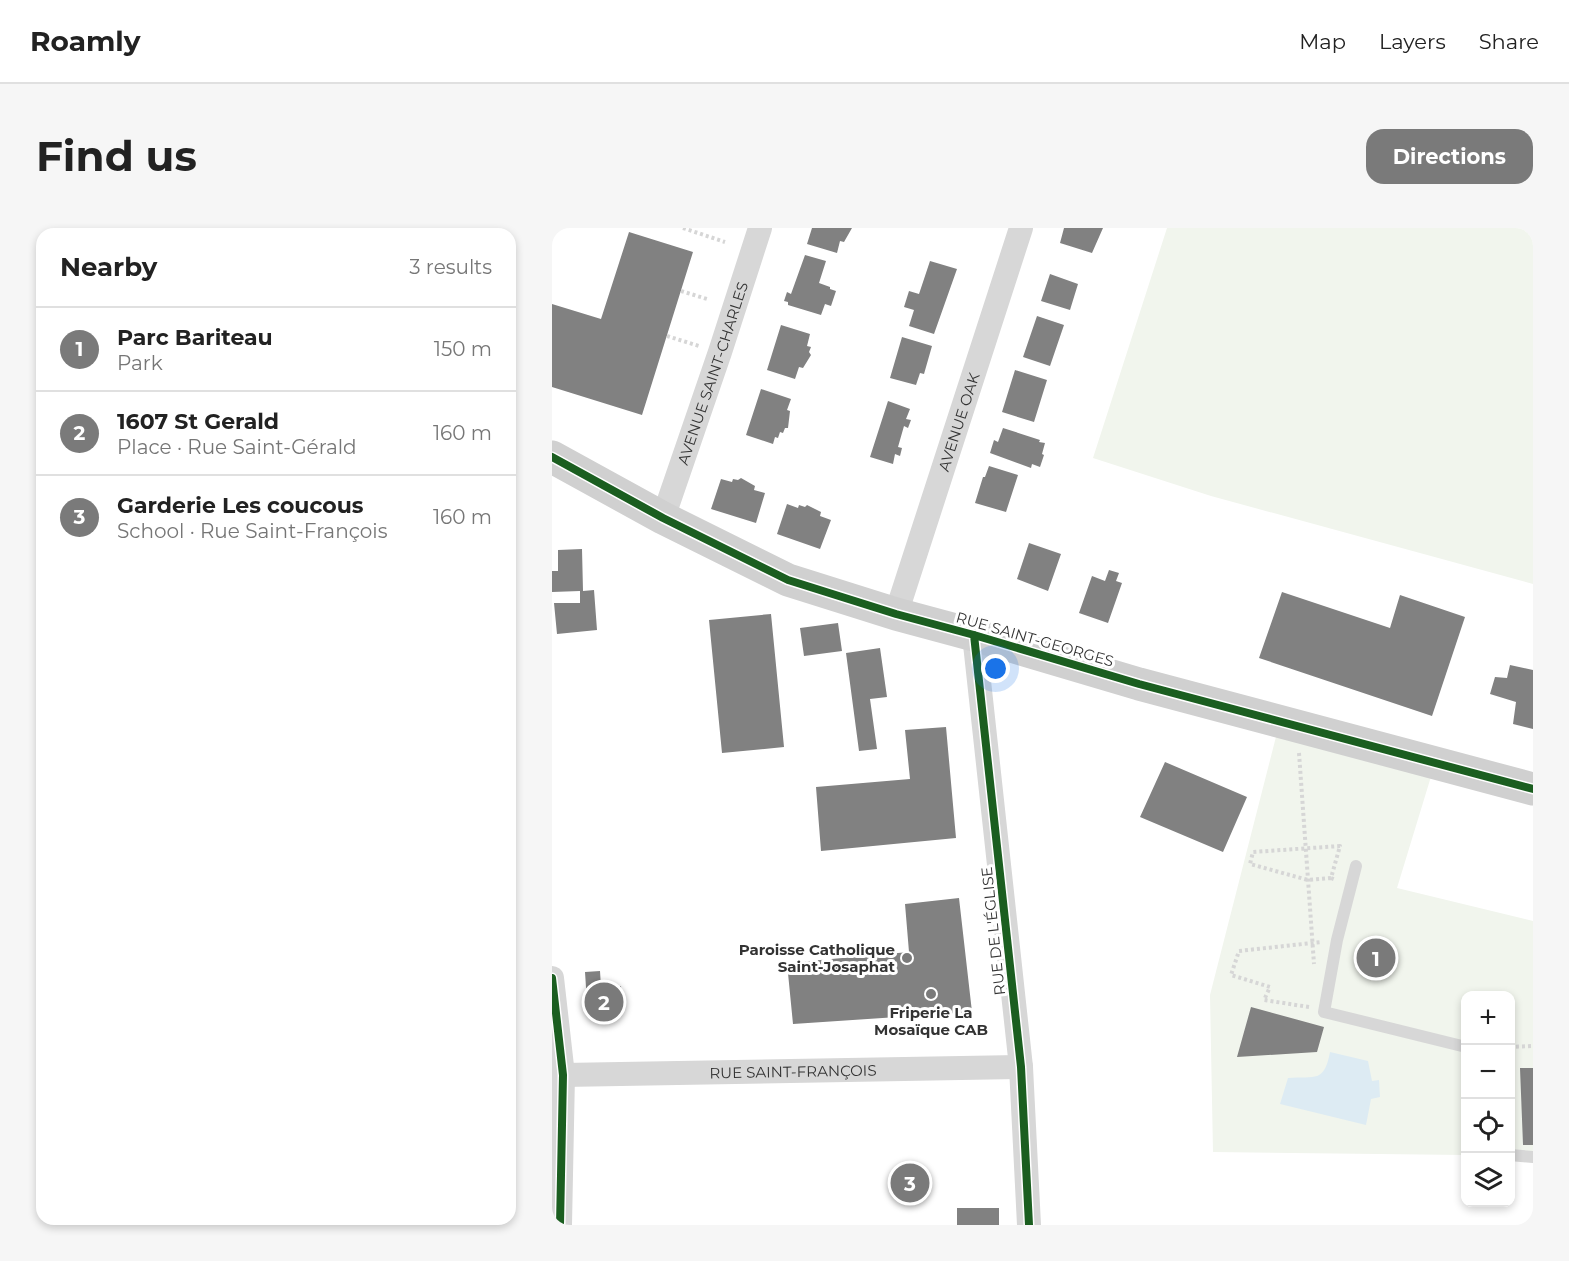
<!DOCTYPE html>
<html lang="en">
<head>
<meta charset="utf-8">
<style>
	:root { --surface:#fff; --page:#f6f6f6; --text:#222; --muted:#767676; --line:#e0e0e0; --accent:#7a7a7a }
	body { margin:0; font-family:Montserrat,sans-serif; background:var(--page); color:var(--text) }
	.controls { position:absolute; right:18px; bottom:18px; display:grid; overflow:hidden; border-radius:12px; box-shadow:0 3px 9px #0003 }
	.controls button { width:54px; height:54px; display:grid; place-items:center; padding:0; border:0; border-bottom:2px solid var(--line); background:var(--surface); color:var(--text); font:30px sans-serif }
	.you { position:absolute; left:444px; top:441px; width:21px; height:21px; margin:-15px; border:4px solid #fff; border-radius:50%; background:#1a73e8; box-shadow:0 0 0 9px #1a73e833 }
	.badge { display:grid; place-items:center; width:39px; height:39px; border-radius:50%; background:var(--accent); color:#fff; font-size:20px; font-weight:700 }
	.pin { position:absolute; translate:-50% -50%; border:3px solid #fff; box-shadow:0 2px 6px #0006 }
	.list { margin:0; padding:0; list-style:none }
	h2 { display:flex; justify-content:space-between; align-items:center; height:78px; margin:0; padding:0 24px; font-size:26px }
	h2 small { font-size:20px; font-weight:400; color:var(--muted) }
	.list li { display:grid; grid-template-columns:39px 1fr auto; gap:18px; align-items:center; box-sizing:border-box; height:84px; padding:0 24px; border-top:2px solid var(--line) }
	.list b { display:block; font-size:22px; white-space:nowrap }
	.list p { margin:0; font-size:20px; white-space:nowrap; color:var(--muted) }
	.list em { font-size:20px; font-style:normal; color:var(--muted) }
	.icon { flex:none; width:33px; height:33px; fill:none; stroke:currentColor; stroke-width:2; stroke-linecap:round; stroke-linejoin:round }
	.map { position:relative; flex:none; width:981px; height:997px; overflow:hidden; border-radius:18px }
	header { display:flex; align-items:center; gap:36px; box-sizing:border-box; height:84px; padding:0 30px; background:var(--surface); border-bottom:2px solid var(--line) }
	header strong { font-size:28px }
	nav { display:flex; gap:33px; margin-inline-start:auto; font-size:21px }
	.intro { display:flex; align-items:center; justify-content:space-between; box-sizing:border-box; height:144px; padding:0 36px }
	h1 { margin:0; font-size:42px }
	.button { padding:15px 27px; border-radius:18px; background:var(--accent); color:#fff; font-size:21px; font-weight:700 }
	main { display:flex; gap:36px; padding:0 36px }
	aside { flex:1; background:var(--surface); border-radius:18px; box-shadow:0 3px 9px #0003 }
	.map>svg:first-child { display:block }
	.green { fill:#f1f5ed }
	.water { fill:#ddebf3 }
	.building { fill:#818181 }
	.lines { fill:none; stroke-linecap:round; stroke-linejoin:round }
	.path { stroke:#d6d6d6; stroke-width:4; stroke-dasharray:3 3; stroke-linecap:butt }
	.lane { stroke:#d7d7d7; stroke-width:12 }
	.street { stroke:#d7d7d7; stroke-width:24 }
	.secondary { stroke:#d0d0d0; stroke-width:33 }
	.cycleway-casing { stroke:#fff; stroke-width:11 }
	.cycleway { stroke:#1b5e20; stroke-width:8 }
	.poi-dot { fill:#7a7a7a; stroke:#fff; stroke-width:2 }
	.labels { text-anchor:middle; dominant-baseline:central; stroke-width:6; stroke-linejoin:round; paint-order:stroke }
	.street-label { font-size:15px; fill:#333; stroke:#fff }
	.poi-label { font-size:15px; font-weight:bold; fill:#333; stroke:#fff; text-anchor:end }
</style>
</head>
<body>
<header>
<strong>Roamly</strong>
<nav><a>Map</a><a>Layers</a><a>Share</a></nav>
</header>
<div class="intro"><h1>Find us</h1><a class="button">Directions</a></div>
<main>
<aside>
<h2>Nearby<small>3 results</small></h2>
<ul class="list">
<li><span class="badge">1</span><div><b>Parc Bariteau</b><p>Park</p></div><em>150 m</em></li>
<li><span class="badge">2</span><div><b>1607 St Gerald</b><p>Place · Rue Saint-Gérald</p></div><em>160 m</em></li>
<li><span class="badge">3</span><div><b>Garderie Les coucous</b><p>School · Rue Saint-François</p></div><em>160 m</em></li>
</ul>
</aside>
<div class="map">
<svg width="981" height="997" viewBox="0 0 981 997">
	<rect width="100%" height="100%" fill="#fff"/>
	<path class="green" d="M 615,0 L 981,0 L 981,356 L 659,268 L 541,230 Z
		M 727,497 L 881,542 L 845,660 L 981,693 L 981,928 L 959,927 L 958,768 L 914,768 L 913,927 L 661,924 L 658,767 Z"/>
	<path class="water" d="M 778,824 L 816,833 L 820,853 L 827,852 L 828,869 L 819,871 L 814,897 L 728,876 L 736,850 C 764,848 772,855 778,824 Z"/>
	<path class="building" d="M 260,0 L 300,0 L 292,14 L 288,13 L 285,25 L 255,16 Z
		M 512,0 L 551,0 L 540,25 L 508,15 Z
		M 77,4 L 141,24 L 90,187 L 0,159 L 0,76 L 49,91 Z
		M 253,27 L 274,33 L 267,55 L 278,59 L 278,61 L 284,63 L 279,78 L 273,76 L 269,87 L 236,77 L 236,74 L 232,73 L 235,64 L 239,66 Z
		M 378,33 L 405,41 L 382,106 L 357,98 L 362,82 L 352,79 L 357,63 L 367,66 Z
		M 498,46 L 526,56 L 518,82 L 489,73 Z
		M 485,88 L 512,97 L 498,138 L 471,129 Z
		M 229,97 L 258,106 L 255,118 L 259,119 L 257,124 L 259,127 L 251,140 L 247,139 L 243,151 L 215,142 Z
		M 350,109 L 380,118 L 372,146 L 368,145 L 364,157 L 338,150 Z
		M 463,142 L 495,152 L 482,194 L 450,184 Z
		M 209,161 L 239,171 L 235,182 L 238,183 L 236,200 L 233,200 L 231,205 L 228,204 L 226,210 L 223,209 L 221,216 L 194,207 Z
		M 336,173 L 358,181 L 354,191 L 359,192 L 356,200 L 352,198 L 346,219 L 350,220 L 348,228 L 343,226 L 341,236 L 318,229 Z
		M 451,200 L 488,212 L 487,214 L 493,215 L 490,226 L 492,227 L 488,239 L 480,236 L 479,240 L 438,225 L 442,212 L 446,214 Z
		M 437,238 L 466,247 L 454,284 L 423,275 L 431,249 L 433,249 Z
		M 189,250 L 203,258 L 202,262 L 213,265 L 204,295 L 159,281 L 169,251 L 180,254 L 181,251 L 186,252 Z
		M 235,276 L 246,280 L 247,277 L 253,279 L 255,277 L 269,284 L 268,288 L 279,292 L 268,321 L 225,306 Z
		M 477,315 L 509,326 L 496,363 L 465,351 Z
		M 30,321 L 31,363 L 42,362 L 45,402 L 5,406 L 2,375 L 28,375 L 28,363 L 0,364 L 0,343 L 6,343 L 6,322 Z
		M 557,342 L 567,345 L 564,353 L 570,355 L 556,395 L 527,385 L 540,348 L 553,353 Z
		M 730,364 L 838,400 L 848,367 L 913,389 L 880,488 L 707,430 Z
		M 219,386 L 232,519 L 170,525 L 157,392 Z
		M 286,395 L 290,423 L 252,428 L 248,400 Z
		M 328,420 L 335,469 L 318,471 L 325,521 L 307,523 L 294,425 Z
		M 958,437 L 981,442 L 981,501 L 961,496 L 964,474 L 938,466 L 943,449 L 955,450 Z
		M 394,499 L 404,610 L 269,623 L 264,559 L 358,551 L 353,502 Z
		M 613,534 L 695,569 L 671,624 L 588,589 Z
		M 407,670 L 420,784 L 241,796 L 235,735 L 357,724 L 353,676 Z
		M 48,743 L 49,759 L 69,758 L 70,787 L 36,790 L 33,744 Z
		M 699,779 L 772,799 L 765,824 L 685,829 Z
		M 968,840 L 981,840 L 981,917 L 971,917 Z
		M 405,980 L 447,980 L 447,997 L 405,997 Z"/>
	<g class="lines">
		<path class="path" d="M 131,0 L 173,14
			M 129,63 L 155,71
			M 115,108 L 147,118
			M 747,525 L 762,736
			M 779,650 L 756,652 L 698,636 L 701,624 L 788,618 L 779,650 L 784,652
			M 757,779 L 712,772 L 718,759 L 679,747 L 687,723 L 769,714
			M 958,819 L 981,818"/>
		<path class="lane" d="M 804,638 L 785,712 L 772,784 L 914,819
			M 958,927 L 981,929"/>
		<g class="street">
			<path id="s1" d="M 111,290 L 168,124 L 208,0"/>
			<path id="s2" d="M 344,386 L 469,0"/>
			<path d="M 422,407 L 469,839 L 477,997"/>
			<path d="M 0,750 L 11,847 L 8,997"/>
			<path id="s3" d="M 11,847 L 469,839"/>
		</g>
		<path class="secondary" d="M 0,229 L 111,290 L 236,352 L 344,386 L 422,407 L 587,456 L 981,561"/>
		<defs>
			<path id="cycleway" d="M 0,229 L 111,290 L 236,352 L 344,386 L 422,407 L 587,456 L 981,561
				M 422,407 L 469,839 L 477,997
				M 0,750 L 11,847 L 8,997"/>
		</defs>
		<use href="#cycleway" class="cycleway-casing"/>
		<use href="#cycleway" class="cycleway"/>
	</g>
	<g class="poi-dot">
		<circle cx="355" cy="730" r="6"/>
		<circle cx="379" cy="766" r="6"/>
	</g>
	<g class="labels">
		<g class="street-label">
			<text stroke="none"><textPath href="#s1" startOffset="153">AVENUE SAINT-CHARLES</textPath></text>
			<text stroke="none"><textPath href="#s2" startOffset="202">AVENUE OAK</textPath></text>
			<text transform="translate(483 411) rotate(16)">RUE SAINT-GEORGES</text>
			<text transform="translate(441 703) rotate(-96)">RUE DE L'ÉGLISE</text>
			<text stroke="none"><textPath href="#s3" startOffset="230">RUE SAINT-FRANÇOIS</textPath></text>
		</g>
		<g class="poi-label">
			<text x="343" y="721">Paroisse Catholique<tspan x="343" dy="17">Saint-Josaphat</tspan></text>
			<text x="379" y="784" text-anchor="middle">Friperie La<tspan x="379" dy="17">Mosaïque CAB</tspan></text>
		</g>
	</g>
</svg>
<div class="controls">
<button>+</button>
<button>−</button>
<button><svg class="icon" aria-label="locate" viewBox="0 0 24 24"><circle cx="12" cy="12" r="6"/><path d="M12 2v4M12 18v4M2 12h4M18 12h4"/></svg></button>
<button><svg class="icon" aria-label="layers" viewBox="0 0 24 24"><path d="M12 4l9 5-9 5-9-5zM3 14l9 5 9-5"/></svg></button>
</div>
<div class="you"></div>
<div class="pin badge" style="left:824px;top:730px">1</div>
<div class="pin badge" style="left:52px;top:774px">2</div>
<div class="pin badge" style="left:358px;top:955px">3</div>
</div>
</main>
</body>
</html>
